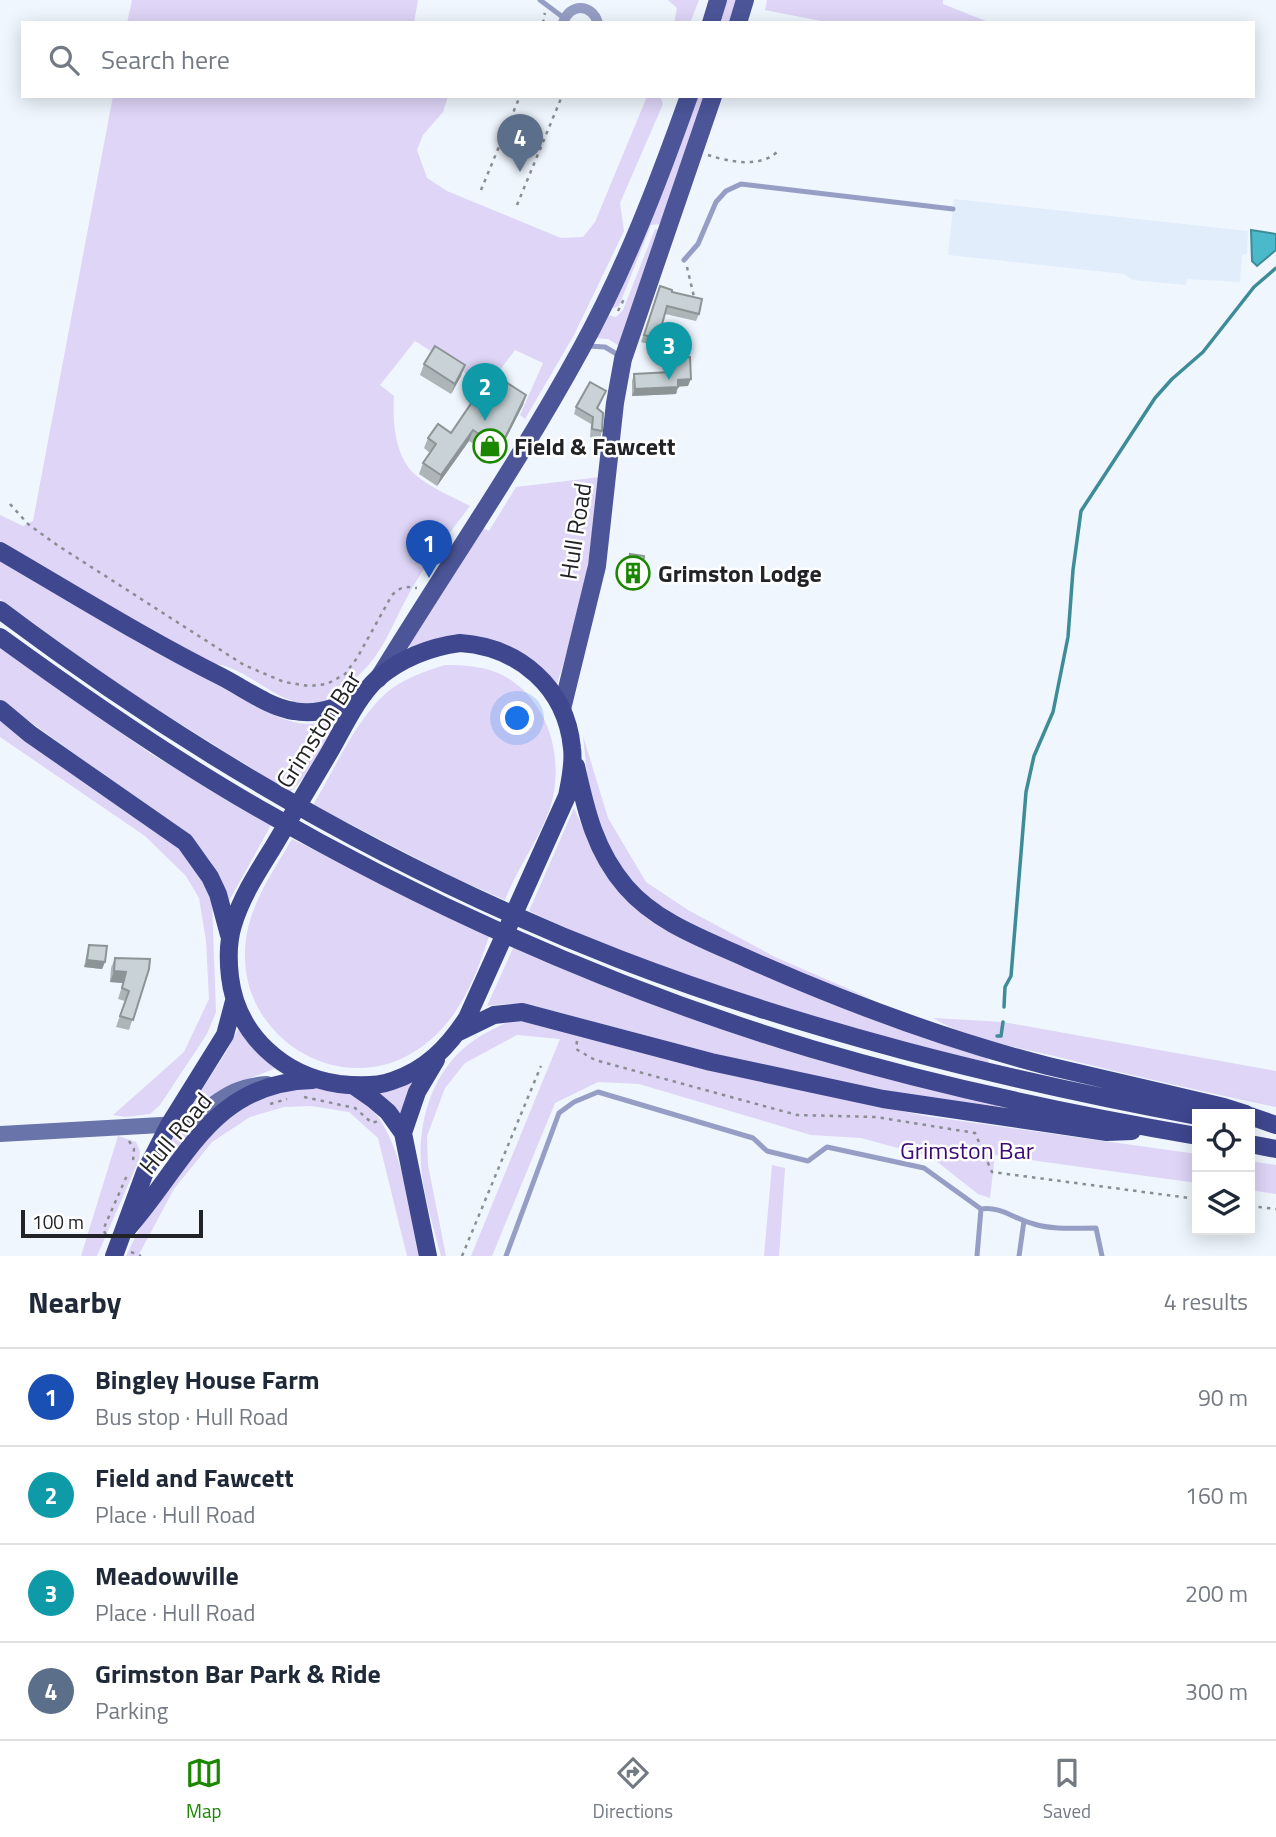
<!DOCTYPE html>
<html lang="en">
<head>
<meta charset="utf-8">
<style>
	:root { --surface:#fff; --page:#f6f6f7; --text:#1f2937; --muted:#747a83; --line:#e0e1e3; --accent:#1b8700 }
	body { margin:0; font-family:"Titillium Web",sans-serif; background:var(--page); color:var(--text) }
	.controls { position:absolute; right:21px; bottom:21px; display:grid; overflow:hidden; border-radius:0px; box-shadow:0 4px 18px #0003 }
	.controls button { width:63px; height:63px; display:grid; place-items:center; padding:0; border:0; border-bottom:2px solid var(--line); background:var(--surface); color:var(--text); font:35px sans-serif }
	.scale { position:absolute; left:21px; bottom:18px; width:182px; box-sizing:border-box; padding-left:7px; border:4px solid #212326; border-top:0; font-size:19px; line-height:24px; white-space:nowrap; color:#212326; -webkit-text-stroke:5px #fff; paint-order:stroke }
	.you { position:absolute; left:518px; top:719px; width:24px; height:24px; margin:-18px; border:5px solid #fff; border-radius:50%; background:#1a73e8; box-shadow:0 0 0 10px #1a73e833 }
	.badge { display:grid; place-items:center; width:46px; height:46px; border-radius:50%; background:var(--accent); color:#fff; font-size:23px; font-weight:700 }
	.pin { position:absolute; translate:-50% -58px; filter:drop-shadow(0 2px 4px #0008) }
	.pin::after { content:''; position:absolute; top:37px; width:24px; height:21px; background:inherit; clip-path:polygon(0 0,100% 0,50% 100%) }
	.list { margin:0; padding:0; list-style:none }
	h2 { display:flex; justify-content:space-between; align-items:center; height:91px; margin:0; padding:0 28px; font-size:30px }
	h2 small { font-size:23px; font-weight:400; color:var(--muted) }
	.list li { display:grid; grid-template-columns:46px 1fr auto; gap:21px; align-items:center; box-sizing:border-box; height:98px; padding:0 28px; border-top:2px solid var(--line) }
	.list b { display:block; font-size:26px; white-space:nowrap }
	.list p { margin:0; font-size:23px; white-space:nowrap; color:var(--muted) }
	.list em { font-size:23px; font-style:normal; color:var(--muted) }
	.icon { flex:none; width:38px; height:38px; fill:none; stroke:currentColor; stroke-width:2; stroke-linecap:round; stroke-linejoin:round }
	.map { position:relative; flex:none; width:1276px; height:1256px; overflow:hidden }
	.search { position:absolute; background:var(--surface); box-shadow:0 4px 18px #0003; left:21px; right:21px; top:21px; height:77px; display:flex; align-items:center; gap:18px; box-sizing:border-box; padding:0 24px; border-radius:0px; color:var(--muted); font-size:26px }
	.sheet { height:483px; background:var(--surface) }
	nav { display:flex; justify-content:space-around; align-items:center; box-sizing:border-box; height:98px; border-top:2px solid var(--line); background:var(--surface); font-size:19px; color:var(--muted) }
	nav a { display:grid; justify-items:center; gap:4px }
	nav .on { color:var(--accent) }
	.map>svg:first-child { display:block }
	.built { fill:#e2edfb }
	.green { fill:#ded5f7 }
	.water { fill:#4ab9c9; stroke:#3e8c98; stroke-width:2 }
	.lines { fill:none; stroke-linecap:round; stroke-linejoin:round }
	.stream { stroke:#3e8c98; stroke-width:3.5 }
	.path { stroke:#8a8e93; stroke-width:2.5; stroke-dasharray:3.5 5; stroke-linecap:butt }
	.service { stroke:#969ec5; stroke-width:5 }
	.minor { stroke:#969ec5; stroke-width:10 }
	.secondary { stroke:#6974ab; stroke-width:16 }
	.primary { stroke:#4b5598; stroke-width:18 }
	.trunk { stroke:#3f478f; stroke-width:18 }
	.wall { fill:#adb5b9 }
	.shaded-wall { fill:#8d9496 }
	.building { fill:#c9d3d7; stroke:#8d9496; stroke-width:2 }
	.labels { text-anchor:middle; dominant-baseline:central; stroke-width:5; stroke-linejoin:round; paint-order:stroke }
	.poi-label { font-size:24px; font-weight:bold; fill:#212326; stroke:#fff; text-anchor:start }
	.street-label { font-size:24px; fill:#212326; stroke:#fff }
	.park-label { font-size:24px; fill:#3d0a74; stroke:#fff }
</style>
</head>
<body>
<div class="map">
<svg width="1276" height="1256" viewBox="0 0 1276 1256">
	<rect width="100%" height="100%" fill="#eff6fd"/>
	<path class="built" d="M 954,199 L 1248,231 L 1247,254 L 1242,255 L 1240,282 L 1187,279 L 1186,285 L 1133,280 L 1124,274 L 948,255 Z"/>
	<path class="green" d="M 132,0 L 418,0 L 414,23 L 127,23 Z
		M 668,0 L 699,0 L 690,23 L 674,23 L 677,8 Z
		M 727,0 L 737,0 L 730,23 L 721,23 Z
		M 767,0 L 943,0 L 943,4 L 991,23 L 831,23 L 765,10 Z
		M 113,96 L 448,96 L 443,112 L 423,135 L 417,150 L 427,178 L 447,191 L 561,238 L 583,237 L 595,222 L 646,99 L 645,96 L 660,96 L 663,104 L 620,203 L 624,231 L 574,335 L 525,419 L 520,415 L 543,363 L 515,350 L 487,387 L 415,341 L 380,385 L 394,396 C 392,422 395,460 418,477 C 433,489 453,497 470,506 C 452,530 433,554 417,580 C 387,628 384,669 327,696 L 326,701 C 286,713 262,679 228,667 C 219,664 209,663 200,662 L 0,544 L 0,515 L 23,526 L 33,521 Z
		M 697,96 L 707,96 L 661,224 L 651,225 L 619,306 L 610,309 Z
		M 655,229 L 659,230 L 621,347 L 608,339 L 594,338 L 607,315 L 616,317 L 623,310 Z
		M 600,477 L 586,577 L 574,630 L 556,687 L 509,650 L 412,649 L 408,645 L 483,528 L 489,531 L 516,487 Z
		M 0,559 L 240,698 C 276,716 299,734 340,717 L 313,769 L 290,792 L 121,687 L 0,599 Z
		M 0,645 L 151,754 L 271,825 L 229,901 L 211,862 L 193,839 L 0,700 Z
		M 445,665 C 464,665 481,666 498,673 C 548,695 566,759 550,808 C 539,840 517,868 505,900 L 455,878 L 313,805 C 335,769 357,716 391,689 C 408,677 426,671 445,665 Z
		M 0,718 L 159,831 L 182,851 L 200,875 L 212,902 L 216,1012 L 207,1034 L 160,1105 L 150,1114 L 125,1117 L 113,1115 L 184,1052 L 209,999 L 206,941 L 199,898 L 186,876 L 145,836 L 0,737 Z
		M 583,736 L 608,818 L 646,882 L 688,910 L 775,957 L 872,999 L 771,963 L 666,912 L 639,890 L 616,863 L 590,802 Z
		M 574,808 C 586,837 611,887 635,908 C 643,915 654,921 663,927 L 985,1054 L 990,1064 C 930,1049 869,1034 809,1017 C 714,989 619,953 529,911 Z
		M 292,839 L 489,936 C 475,980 457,1024 417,1050 C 344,1099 245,1042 245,956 C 244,912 271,875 292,839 Z
		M 514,946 L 998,1105 L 997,1110 L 804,1077 L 534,1006 L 505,1004 L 487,1006 Z
		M 933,1018 L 1003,1022 L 1276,1071 L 1276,1107 C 1200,1091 1125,1074 1050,1055 C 1011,1046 968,1039 933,1018 Z
		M 512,1020 L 536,1023 L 808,1091 L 925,1116 L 1197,1154 L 1197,1183 L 995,1155 L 990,1198 L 978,1194 L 931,1157 L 861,1138 L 811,1135 L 639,1084 L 598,1082 L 555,1103 L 492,1256 L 471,1256 L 560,1039 L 517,1035 L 465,1063 L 445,1088 L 427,1136 L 428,1165 L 446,1256 L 441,1256 C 434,1230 426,1203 422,1176 C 416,1128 429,1075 469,1044 C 482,1034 497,1027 512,1020 Z
		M 239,1027 L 276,1066 L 276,1068 L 233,1085 L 187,1113 L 228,1049 Z
		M 413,1081 L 401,1116 L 377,1090 Z
		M 304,1085 C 321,1087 341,1088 357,1097 C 399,1119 411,1212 420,1256 L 407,1256 L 378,1138 L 349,1112 L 311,1106 L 284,1107 L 250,1117 L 212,1142 L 174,1189 L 138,1256 L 126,1256 L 149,1209 L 207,1130 L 254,1097 Z
		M 199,1120 L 202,1120 L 171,1160 L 165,1157 L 160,1166 L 159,1165 L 174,1135 L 183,1133 Z
		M 118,1136 L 136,1142 L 140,1151 L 139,1160 L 97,1256 L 81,1256 Z
		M 1250,1161 L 1276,1165 L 1276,1194 L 1250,1190 Z
		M 772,1165 L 785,1168 L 779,1256 L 764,1256 Z"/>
	<path class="water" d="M 1251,230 L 1276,234 L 1276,250 L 1257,266 L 1252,261 Z"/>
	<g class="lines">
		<path class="stream" d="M 1004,1007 L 1005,987 L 1011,976 L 1026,792 L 1034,756 L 1053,712 L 1068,637 L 1073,570 L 1081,511 L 1155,398 L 1172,379 L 1203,352 L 1254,287 L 1276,268
			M 997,1036 L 1001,1036 L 1003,1022"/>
		<path class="path" d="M 544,23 L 543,19 L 545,13
			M 708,155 C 729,162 760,168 777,152
			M 481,190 L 520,96
			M 517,205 L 562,96
			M 687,267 L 694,297
			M 618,311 L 624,299
			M 10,504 L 28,524 L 57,545 L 244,665 L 284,682 L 309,686 L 327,684 L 345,674 L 357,658 L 392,595 C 400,587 406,586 417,588
			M 577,1041 L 576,1049 L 595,1060 L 797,1115 L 876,1117 L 975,1133 L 992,1172 L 1197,1199
			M 304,1097 L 355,1108 L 372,1123 L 378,1121
			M 270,1104 L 287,1099
			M 129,1141 L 134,1149 L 133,1161
			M 1250,1206 L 1276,1209
			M 106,1234 L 103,1230 L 128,1173
			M 131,1252 L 141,1256
			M 462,1256 L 541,1066"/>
		<path class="service" d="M 540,0 L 564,18
			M 684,260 L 698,244 L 716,202 L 726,191 L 741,184 L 953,209
			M 588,346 L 605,347 L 620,356
			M 981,1209 C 1001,1206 1014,1219 1034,1224 C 1053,1230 1075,1228 1096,1228 L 1102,1256
			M 506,1256 L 559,1113 L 574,1102 L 598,1092 L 753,1138 L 767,1151 L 808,1161 L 827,1147 L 924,1168 L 981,1209 L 977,1256
			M 1019,1256 L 1024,1221"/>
		<path class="minor" d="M 563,23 C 569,3 592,3 598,23"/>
		<path class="secondary" d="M 0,1134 L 179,1124 C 215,1110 222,1087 267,1084"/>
		<path class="primary" d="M 711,23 L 718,0
			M 738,23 L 745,0
			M 378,679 C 445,569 519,463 581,349 C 625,269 658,183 689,96
			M 562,709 L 597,566 L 615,403 L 623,359 L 713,96"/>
		<path class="trunk" d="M 0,551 C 74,594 146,639 222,677 C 245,689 269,707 294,711 C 320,716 343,706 364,692
			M 0,610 C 189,752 398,873 619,959 C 806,1031 1000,1079 1197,1116
			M 0,637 C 84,698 169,757 258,808 C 432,908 619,991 812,1049 C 938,1086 1068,1114 1197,1136
			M 460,643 C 519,647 566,687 572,748 C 574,764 570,781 567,796 L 467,1018 C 448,1047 426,1070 392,1081 C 375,1087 357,1086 339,1084 C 283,1076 237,1035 230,977 C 228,960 228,941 233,925 C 241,898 257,873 272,849 C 291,817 310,785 329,753 C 343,729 357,697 378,678 C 402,658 430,647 460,643 Z
			M 0,709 L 30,734 L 185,842 L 210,877 L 218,894 L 229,935
			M 576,766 C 586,811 595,851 626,887 C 657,923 706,940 748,959 C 845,1002 946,1040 1048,1066 C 1107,1080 1166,1093 1224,1107 L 1246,1114
			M 459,1032 L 494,1015 L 522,1012 L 711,1062 L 883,1099 L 1107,1132 L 1132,1131
			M 354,1086 L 374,1100 L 388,1112 L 403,1133 L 428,1256
			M 1250,1116 L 1276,1125
			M 403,1133 L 417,1092 L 436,1060
			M 1250,1144 L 1276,1149
			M 128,1228 C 186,1162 212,1082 313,1080
			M 114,1256 L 145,1172 L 169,1125 L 225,1035 L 234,1001"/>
	</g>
	<path class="wall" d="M 660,286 L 672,292 L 699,314 L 696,321 L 665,314 L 655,346 L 641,342 Z
		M 670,358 L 688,386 L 678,386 L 676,394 L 632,396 L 632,381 L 634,374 L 668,372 L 667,365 Z
		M 424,364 L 461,376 L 451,394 L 420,375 Z
		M 606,391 L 598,409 L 602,431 L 600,439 L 590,437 L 591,424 L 574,414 L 576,407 Z
		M 526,395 L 523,405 L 496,458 L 469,441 L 437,486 L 419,474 L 423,463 L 430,453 L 424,448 L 428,438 L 451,433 Z
		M 630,554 L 639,584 L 625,582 L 627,561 Z
		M 89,945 L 105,962 L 102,969 L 84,967 L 87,952 Z
		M 115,958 L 149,969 L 129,1030 L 116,1027 L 125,1001 L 118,999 L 123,983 L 110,982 L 111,968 Z"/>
	<path class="shaded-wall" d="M 465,365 L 461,376 L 451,394 L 455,384 Z
		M 691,379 L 688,386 L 675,387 L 678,380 Z
		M 678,387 L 676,394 L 632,396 L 635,389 Z
		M 526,395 L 523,405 L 496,458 L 500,448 Z
		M 473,430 L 469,441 L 437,486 L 441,475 Z
		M 627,575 L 641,577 L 639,584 L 625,582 Z
		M 87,960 L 105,962 L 102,969 L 84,967 Z
		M 114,971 L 126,972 L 123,983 L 110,982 Z"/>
	<path class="building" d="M 660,286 L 672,290 L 672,292 L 702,299 L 699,314 L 667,306 L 658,339 L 644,335 Z
		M 435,346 L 465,365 L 455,384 L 424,364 Z
		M 690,357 L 691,379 L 678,380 L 678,387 L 635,389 L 634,374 L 671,372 L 670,358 Z
		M 495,375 L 526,395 L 500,448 L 473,430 L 441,475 L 423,463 L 436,444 L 428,438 L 438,424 L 451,433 L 485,383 L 488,384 Z
		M 590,382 L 606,391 L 597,408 L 603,413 L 602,431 L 592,429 L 593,417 L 576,407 Z
		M 630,554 L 644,556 L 641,577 L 627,575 Z
		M 89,945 L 107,946 L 105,962 L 87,960 Z
		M 115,958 L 150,959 L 149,969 L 133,1020 L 120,1016 L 129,991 L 122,988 L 126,972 L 114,971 Z"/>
	<defs>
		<symbol id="shop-ring" viewBox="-11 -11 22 22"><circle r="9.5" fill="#fff" stroke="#1b8700" stroke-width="1.5"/><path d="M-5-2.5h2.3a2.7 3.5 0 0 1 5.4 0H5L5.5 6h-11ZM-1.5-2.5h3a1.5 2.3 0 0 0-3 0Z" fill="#1b8700"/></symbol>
		<symbol id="building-ring" viewBox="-11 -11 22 22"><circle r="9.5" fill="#fff" stroke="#1b8700" stroke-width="1.5"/><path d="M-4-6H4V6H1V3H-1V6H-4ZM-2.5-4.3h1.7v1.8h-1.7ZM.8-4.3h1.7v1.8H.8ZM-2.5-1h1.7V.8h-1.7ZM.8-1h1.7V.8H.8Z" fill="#1b8700"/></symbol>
	</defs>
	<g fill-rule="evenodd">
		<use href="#shop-ring" x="471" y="427" width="38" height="38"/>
		<use href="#building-ring" x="614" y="554" width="38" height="38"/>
	</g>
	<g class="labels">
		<g class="poi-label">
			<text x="514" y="446">Field &amp; Fawcett</text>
			<text x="658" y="573">Grimston Lodge</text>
		</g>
		<g class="street-label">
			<text transform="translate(575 531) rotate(-81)">Hull Road</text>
			<text transform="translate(318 729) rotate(-57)">Grimston Bar</text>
			<text transform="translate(175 1133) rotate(-50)">Hull Road</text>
		</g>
		<g class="park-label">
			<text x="967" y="1150">Grimston Bar</text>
		</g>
	</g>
</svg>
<div class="controls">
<button><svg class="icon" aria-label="locate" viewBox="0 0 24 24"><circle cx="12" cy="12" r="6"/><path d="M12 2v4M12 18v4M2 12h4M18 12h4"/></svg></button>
<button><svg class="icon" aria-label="layers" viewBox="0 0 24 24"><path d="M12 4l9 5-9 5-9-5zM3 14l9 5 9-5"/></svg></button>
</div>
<div class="scale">100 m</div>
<div class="you"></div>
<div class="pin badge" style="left:429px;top:578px;background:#1a4fb4">1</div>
<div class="pin badge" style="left:485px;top:421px;background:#0f9aa8">2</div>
<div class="pin badge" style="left:669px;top:380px;background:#0f9aa8">3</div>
<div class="pin badge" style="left:520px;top:172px;background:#5c6f8a">4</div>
<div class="search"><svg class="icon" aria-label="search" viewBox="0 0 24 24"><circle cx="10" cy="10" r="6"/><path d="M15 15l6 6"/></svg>Search here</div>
</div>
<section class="sheet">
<h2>Nearby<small>4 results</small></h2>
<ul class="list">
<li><span class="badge" style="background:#1a4fb4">1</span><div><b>Bingley House Farm</b><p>Bus stop · Hull Road</p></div><em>90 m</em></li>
<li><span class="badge" style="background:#0f9aa8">2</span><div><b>Field and Fawcett</b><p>Place · Hull Road</p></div><em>160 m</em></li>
<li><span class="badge" style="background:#0f9aa8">3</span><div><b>Meadowville</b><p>Place · Hull Road</p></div><em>200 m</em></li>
<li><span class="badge" style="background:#5c6f8a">4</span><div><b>Grimston Bar Park &amp; Ride</b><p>Parking</p></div><em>300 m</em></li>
</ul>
</section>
<nav>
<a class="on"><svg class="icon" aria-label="map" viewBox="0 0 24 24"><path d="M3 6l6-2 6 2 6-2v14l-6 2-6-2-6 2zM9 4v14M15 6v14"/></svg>Map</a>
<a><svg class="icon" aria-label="directions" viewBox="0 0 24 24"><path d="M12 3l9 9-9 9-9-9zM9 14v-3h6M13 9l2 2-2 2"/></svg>Directions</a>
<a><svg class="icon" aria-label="saved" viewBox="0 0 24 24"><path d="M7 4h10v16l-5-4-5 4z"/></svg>Saved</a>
</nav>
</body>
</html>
